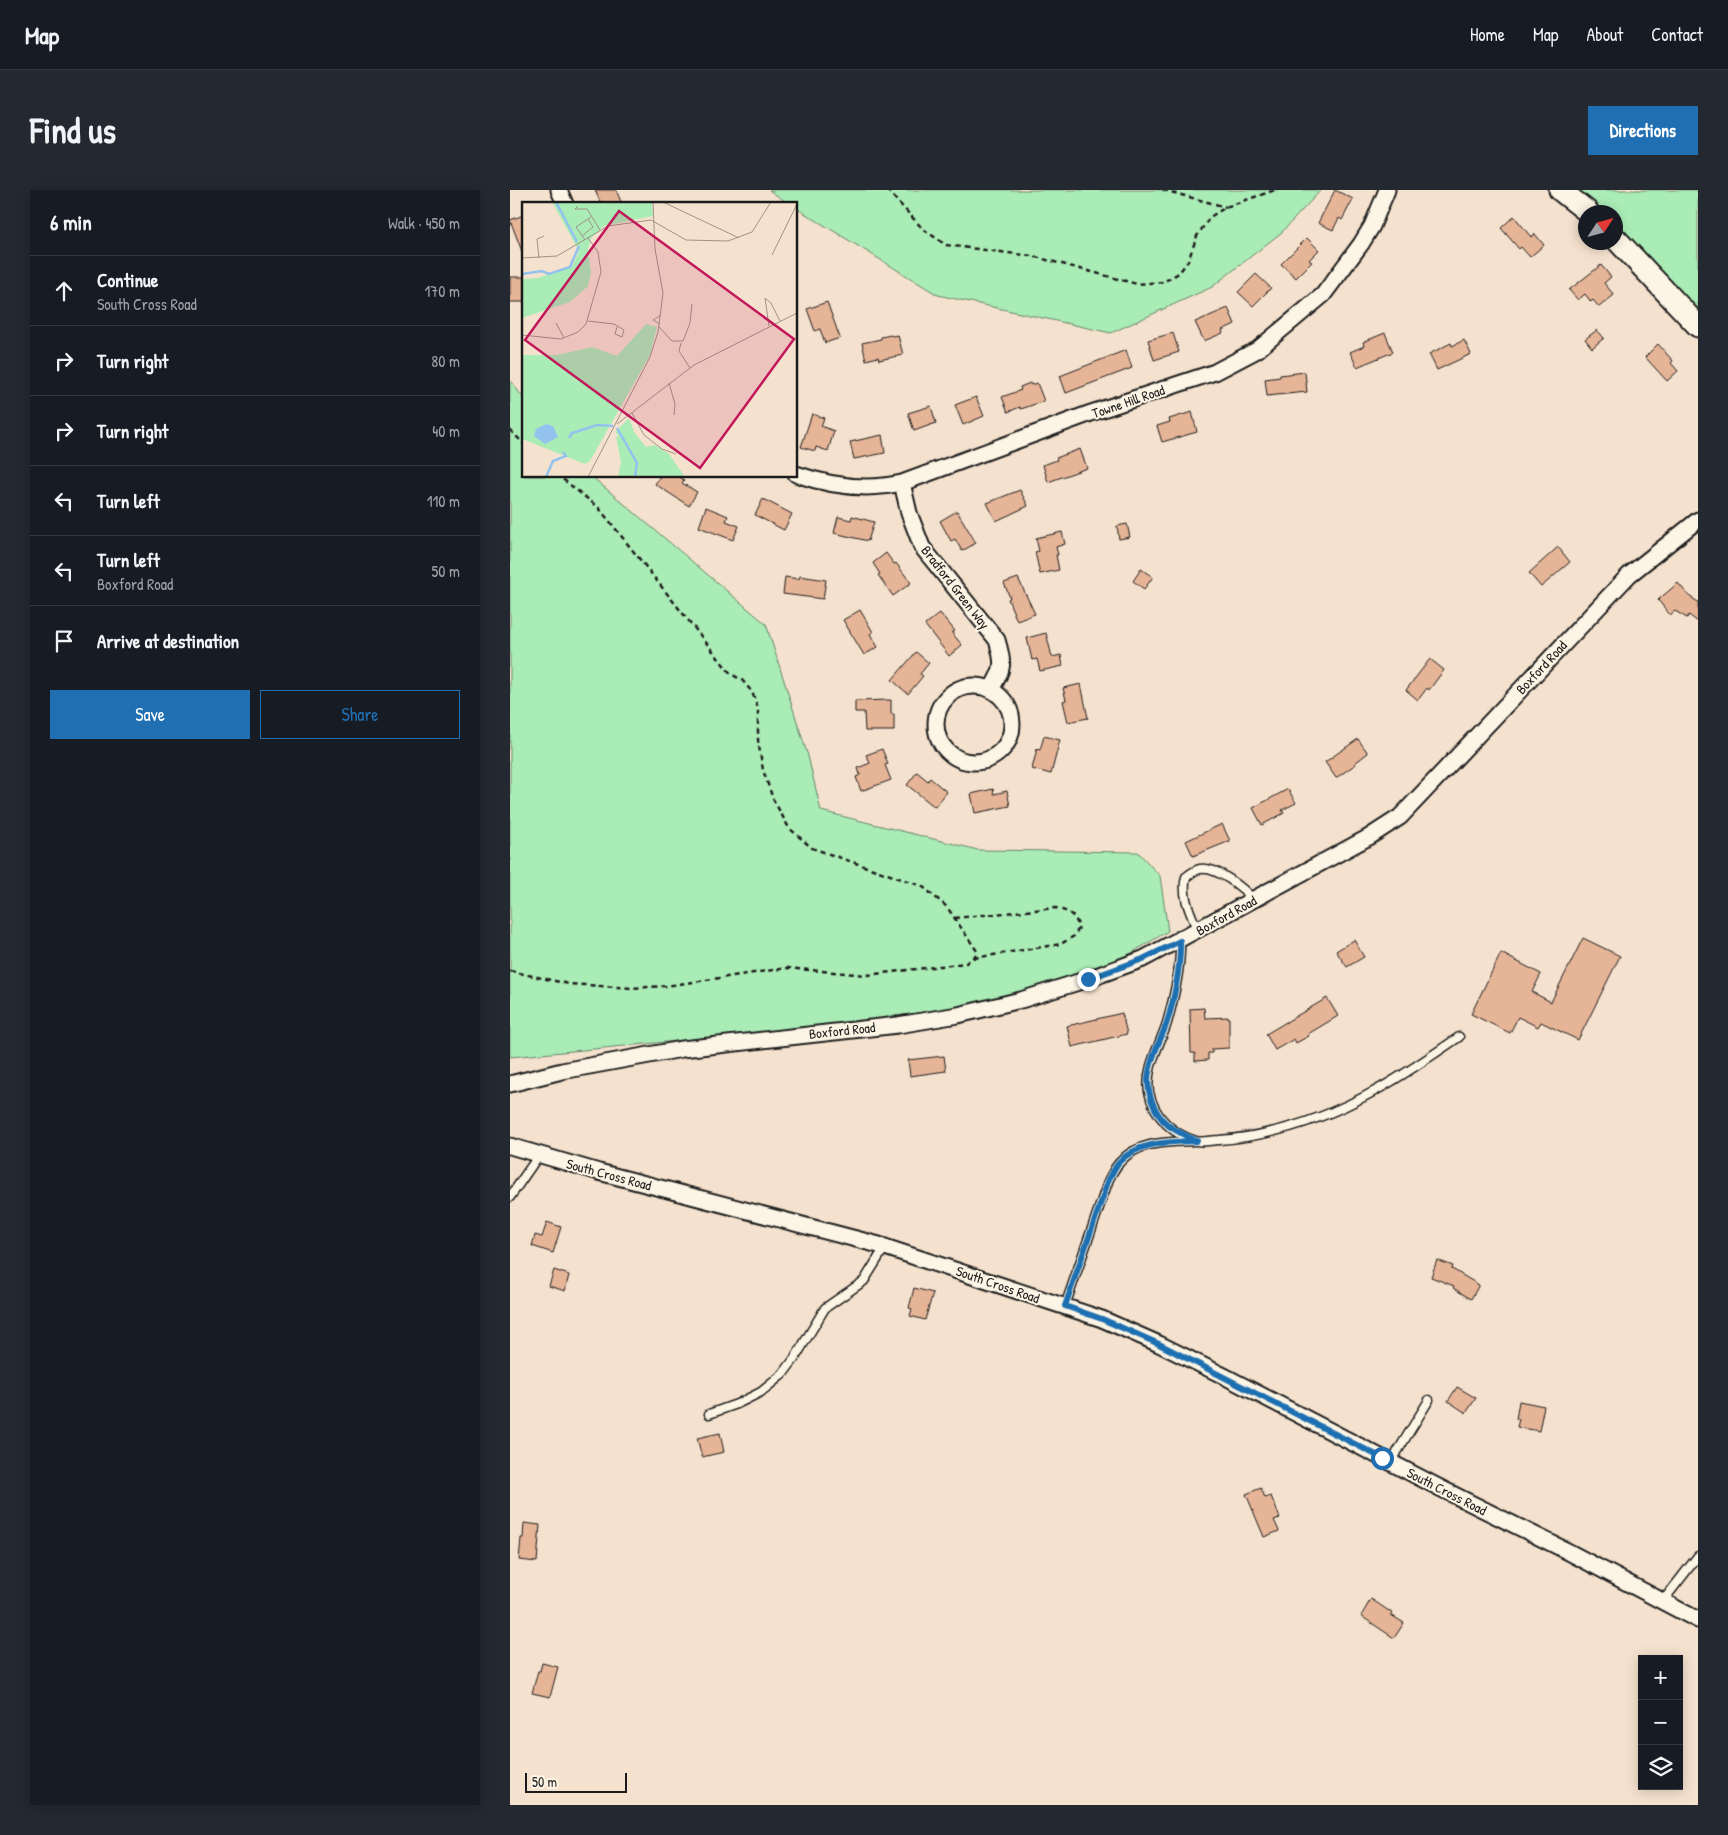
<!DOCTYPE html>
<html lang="en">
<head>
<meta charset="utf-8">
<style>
	:root { --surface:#171b24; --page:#242831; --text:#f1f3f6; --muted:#9ea1a6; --line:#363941; --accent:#1f6fb2 }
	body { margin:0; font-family:"Patrick Hand",sans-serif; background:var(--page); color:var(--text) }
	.controls { position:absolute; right:15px; bottom:15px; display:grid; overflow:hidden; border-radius:0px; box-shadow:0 2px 12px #0003 }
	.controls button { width:45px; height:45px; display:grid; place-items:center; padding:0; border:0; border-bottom:1px solid var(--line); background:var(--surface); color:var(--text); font:25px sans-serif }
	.compass { position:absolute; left:1068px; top:15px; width:45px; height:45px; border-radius:50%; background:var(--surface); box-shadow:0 2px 12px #0003; rotate:54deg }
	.scale { position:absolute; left:15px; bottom:12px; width:102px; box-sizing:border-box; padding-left:5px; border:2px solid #1c1c1c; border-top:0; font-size:14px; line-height:18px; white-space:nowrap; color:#1c1c1c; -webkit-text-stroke:4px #fcf5e5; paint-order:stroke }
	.stop { position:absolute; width:15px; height:15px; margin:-11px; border:4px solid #1f6fb2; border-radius:50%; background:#fff }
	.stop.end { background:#1f6fb2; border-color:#fff; box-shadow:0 1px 5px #0008 }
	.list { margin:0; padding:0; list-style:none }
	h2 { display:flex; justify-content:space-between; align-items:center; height:65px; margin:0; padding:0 20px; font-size:21px }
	h2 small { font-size:16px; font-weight:400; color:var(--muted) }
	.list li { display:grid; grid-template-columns:32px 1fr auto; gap:15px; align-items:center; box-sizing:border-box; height:70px; padding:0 20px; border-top:1px solid var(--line) }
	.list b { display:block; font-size:19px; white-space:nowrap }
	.list p { margin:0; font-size:16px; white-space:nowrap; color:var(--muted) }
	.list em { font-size:16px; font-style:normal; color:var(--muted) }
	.actions { display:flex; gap:10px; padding:15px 20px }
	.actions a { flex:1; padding:11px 0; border:1px solid var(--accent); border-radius:0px; text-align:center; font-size:18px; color:var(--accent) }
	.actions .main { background:var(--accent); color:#fff }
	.icon { flex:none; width:28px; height:28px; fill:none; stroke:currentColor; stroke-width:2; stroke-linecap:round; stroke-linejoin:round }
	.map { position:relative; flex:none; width:1188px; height:1615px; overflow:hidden; border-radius:0px }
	header { display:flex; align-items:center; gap:30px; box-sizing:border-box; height:70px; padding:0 25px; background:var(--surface); border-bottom:1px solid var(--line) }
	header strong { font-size:24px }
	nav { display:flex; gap:28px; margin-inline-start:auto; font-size:18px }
	.intro { display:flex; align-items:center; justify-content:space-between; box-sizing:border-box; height:120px; padding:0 30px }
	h1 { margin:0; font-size:35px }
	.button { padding:12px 22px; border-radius:0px; background:var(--accent); color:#fff; font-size:18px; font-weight:700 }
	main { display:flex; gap:30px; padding:0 30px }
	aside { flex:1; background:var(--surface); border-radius:0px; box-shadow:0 2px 12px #0003 }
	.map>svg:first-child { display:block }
	.green { fill:#aaecb6; stroke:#638469 }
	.building { fill:#e6b497; stroke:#1c1c1c }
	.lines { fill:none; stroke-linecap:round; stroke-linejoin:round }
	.lane-casing { stroke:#1c1c1c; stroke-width:11 }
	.street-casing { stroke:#1c1c1c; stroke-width:19 }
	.secondary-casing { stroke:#1c1c1c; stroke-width:25 }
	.path { stroke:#1c1c1c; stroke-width:2.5; stroke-dasharray:5 4; stroke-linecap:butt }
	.lane { stroke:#fcf5e5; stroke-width:8 }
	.street { stroke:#fcf5e5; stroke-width:15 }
	.secondary { stroke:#fcf5e5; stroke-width:21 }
	.route { stroke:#1f6fb2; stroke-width:6 }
	.labels { text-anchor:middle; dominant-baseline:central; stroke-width:4; stroke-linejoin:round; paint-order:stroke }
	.street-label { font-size:14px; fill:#1c1c1c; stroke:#fcf5e5 }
	.inset-river { fill:none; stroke:#93c2ee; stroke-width:2.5 }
	.inset-road { fill:none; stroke:#9e9387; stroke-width:1 }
	.view { fill:#c2185b; fill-opacity:0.15; stroke:#c2185b; stroke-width:2.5 }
	.inset-edge { fill:none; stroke:#1c1c1c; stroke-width:2.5 }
</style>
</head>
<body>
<header>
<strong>Map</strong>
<nav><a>Home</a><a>Map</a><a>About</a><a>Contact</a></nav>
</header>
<div class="intro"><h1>Find us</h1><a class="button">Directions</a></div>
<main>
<aside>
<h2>6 min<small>Walk · 450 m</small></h2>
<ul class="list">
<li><svg class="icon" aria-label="ahead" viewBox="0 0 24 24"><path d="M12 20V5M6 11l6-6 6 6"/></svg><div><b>Continue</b><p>South Cross Road</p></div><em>170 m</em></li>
<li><svg class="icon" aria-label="right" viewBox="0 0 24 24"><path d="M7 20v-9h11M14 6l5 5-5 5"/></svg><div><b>Turn right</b></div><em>80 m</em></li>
<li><svg class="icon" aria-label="right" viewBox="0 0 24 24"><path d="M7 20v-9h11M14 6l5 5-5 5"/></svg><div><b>Turn right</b></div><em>40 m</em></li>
<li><svg class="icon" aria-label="left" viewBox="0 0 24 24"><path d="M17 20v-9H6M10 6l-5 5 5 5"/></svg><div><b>Turn left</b></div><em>110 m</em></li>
<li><svg class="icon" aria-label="left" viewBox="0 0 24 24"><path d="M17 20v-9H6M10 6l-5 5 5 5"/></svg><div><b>Turn left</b><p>Boxford Road</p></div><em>50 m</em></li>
<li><svg class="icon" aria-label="arrive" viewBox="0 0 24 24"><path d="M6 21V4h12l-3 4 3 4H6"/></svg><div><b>Arrive at destination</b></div></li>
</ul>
<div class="actions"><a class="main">Save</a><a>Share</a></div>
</aside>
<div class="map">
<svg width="1188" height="1615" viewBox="0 0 1188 1615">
	<rect width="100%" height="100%" fill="#f5e2ce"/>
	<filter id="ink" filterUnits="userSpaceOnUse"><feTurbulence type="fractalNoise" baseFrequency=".02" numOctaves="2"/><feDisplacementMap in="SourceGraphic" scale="10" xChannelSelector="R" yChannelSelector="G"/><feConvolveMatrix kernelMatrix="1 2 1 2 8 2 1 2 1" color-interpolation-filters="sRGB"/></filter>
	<g filter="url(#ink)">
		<path class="green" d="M 259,0 L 811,0 L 772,42 L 702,97 L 601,143 L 428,105 L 286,18 L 286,14 L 279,14 Z
			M 1054,0 L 1188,0 L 1188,128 L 1106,46 L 1106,22 L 1080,22 Z
			M 0,190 L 14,209 L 14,286 L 81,286 L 256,434 L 298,566 L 311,621 L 468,660 L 628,662 L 650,686 L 658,741 L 593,780 L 459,815 L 322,836 L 0,867 Z"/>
		<path class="building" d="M 85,0 L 106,0 L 112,14 L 91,14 Z
			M 825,0 L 843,9 L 832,30 L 829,28 L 823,40 L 808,33 Z
			M 14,25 L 14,63 L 13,64 L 0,30 Z
			M 1004,26 L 1021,47 L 1025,44 L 1034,55 L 1020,67 L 1011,57 L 1009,59 L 991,38 Z
			M 797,48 L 809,60 L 799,70 L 802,72 L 786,88 L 771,74 Z
			M 1091,75 L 1101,87 L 1094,93 L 1104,105 L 1089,117 L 1083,110 L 1081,112 L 1075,104 L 1068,110 L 1059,100 Z
			M 746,84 L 761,98 L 743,116 L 728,102 Z
			M 0,87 L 14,87 L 14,112 L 0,112 Z
			M 317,112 L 330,148 L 315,153 L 310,139 L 305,141 L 297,119 Z
			M 718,118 L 725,134 L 712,140 L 713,143 L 694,151 L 685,132 Z
			M 1087,140 L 1094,148 L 1082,158 L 1075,149 Z
			M 663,143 L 669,162 L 644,170 L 638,150 Z
			M 875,143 L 883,162 L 847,177 L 840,162 L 854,156 L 853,152 Z
			M 381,145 L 382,146 L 388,145 L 393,165 L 369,170 L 368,167 L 356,170 L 352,153 L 371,149 L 371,147 Z
			M 954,150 L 961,164 L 927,180 L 919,164 L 941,153 L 942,156 Z
			M 1148,154 L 1163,171 L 1161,173 L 1168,181 L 1157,191 L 1135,167 Z
			M 616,160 L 622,178 L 556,203 L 550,186 Z
			M 795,182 L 797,202 L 757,206 L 755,189 L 770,187 L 770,185 Z
			M 520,193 L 521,195 L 527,193 L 534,211 L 511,219 L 510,217 L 498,222 L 492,207 L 511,200 L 510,197 Z
			M 466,207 L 474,226 L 453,235 L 445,215 Z
			M 421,216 L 426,233 L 404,241 L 398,223 Z
			M 682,222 L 687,242 L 652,252 L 647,236 L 660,232 L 659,229 Z
			M 302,224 L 314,228 L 311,236 L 324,241 L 318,261 L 306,257 L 305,261 L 291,257 Z
			M 372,245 L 375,263 L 344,269 L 340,252 Z
			M 570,259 L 577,278 L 538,292 L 533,275 L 547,270 L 546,268 Z
			M 150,286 L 168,286 L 174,290 L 172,293 L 187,302 L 179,316 L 145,294 Z
			M 510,300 L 518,316 L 486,331 L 477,313 Z
			M 253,309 L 282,324 L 274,340 L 245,325 Z
			M 196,317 L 218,326 L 216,331 L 229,336 L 223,350 L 189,337 Z
			M 447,321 L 466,353 L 452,361 L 445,349 L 441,351 L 430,331 Z
			M 342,326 L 364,332 L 358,351 L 324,343 L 328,327 L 341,330 Z
			M 617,334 L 620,347 L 609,349 L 607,336 Z
			M 552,342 L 555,354 L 546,357 L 548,365 L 546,365 L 549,380 L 530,384 L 525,362 L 529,361 L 526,348 Z
			M 1048,357 L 1060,372 L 1031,397 L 1019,383 Z
			M 376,363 L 384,374 L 386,373 L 401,393 L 383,406 L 368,385 L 370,384 L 363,373 Z
			M 631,379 L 643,387 L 634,399 L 623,391 Z
			M 290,386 L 316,390 L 313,409 L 273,404 L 275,387 L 289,389 Z
			M 508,388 L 525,424 L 507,431 L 498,409 L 500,408 L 494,393 Z
			M 1168,393 L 1179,406 L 1188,412 L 1188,432 L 1179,425 L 1177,428 L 1165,421 L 1160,425 L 1148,410 Z
			M 350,420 L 363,442 L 360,444 L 368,457 L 354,465 L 333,430 Z
			M 430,423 L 445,441 L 442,443 L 452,455 L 439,466 L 415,435 Z
			M 536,443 L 542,467 L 551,465 L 553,476 L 530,481 L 527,469 L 522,470 L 517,448 Z
			M 406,462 L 419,473 L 410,484 L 413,486 L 398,504 L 382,490 Z
			M 920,469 L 934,480 L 919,500 L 917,498 L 908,510 L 896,500 Z
			M 571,494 L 578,528 L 558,532 L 553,511 L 556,510 L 553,498 Z
			M 381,510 L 381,524 L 384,524 L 384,541 L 355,541 L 354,522 L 345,522 L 345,511 Z
			M 534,546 L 550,550 L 541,584 L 522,579 L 527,559 L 530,560 Z
			M 848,549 L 858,563 L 845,573 L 846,574 L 826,588 L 815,572 Z
			M 372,559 L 378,574 L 375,575 L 381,590 L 351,601 L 346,587 L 350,585 L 348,578 L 360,573 L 356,565 Z
			M 407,582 L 418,591 L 420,588 L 437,602 L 425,617 L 397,595 Z
			M 483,599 L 484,604 L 497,601 L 500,616 L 465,623 L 461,604 Z
			M 778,599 L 786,613 L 772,620 L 774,623 L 752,635 L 743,618 Z
			M 712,634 L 720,651 L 683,666 L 676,651 Z
			M 1073,748 L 1110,766 L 1068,850 L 1031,832 L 1028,837 L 1008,827 L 1000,843 L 961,824 L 991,763 L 1031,784 L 1022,802 L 1041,812 Z
			M 844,750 L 854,767 L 837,777 L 826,761 Z
			M 817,808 L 828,826 L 798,844 L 799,846 L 786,853 L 784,849 L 765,860 L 756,844 Z
			M 694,818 L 695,828 L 719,827 L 719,858 L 702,859 L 702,863 L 698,863 L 698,870 L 685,871 L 685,863 L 681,863 L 680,819 Z
			M 612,823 L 617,844 L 562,857 L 557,836 Z
			M 434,866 L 436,881 L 400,886 L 398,870 Z
			M 37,1032 L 51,1037 L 43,1063 L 22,1056 L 25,1045 L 32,1047 Z
			M 927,1070 L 943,1076 L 942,1079 L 969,1095 L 961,1109 L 943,1098 L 944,1096 L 921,1087 Z
			M 44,1080 L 59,1085 L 55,1101 L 39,1096 Z
			M 404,1098 L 423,1103 L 415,1130 L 400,1126 L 402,1119 L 399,1118 Z
			M 947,1197 L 966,1208 L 956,1223 L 938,1211 Z
			M 1009,1211 L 1034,1216 L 1029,1241 L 1007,1237 L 1009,1229 L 1006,1229 Z
			M 210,1243 L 214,1262 L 192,1267 L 187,1248 Z
			M 751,1298 L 755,1308 L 761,1306 L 770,1328 L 764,1330 L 769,1341 L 754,1347 L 736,1304 Z
			M 14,1333 L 30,1335 L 27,1372 L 9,1370 L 11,1348 L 13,1348 Z
			M 861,1409 L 882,1423 L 881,1425 L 894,1433 L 884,1448 L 851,1426 Z
			M 32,1473 L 48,1477 L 40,1507 L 22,1503 L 28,1481 L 30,1481 Z"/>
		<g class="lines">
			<defs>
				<path id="lane" d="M 688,741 C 681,724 671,706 676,687 C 680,684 685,680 690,679 C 707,676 734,699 744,710
					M 670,751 C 671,777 664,808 657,833 C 650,855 635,878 639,902 C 644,926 662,944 686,951 C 693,953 702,950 709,950 C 762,946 816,928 863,902 C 893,886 921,866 949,847
					M 0,1007 L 29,965
					M 555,1116 L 599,989 C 602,984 605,977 610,972 C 628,951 659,952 685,951
					M 199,1224 L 227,1214 L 251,1202 L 273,1184 L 285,1168 L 315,1118 L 354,1091 L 375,1057
					M 881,1272 L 919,1210
					M 1153,1411 L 1188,1366"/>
				<path id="street" d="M 49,0 L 55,14
					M 286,284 C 320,296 356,301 392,293 L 581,223 L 705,182 L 747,160 L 813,105 L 851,54 L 862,36 L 877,0
					M 392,293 L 399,323 L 412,357 L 487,450 C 494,473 494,479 481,499
					M426 534a38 38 0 1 1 76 0a38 38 0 1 1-76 0Z
					M 0,894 L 52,881 L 172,859 L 388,835 L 448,825 L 511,810 L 578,789 L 633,769 L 859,647 L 890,627 L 1119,385 L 1188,330
					M 0,956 L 89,982 L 369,1055 L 592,1129 L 649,1154 L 714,1186 L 930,1298 L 1055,1360 L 1188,1430"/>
				<path id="secondary" d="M 1050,0 L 1078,22
					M 1106,49 L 1188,136"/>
			</defs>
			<use href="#lane" class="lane-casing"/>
			<use href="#street" class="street-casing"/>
			<use href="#secondary" class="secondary-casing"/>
			<path class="path" d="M 377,0 L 413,39 L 436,55 L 522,66 L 627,94 L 653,92 L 669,83 L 678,71 L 687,46 L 700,27 L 716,17 L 765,0
				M 653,0 L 716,17
				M 0,240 L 14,254
				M 444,728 L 546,718 C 559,722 565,724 569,738 L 564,746 L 551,754 L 464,768
				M 0,781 L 59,794 L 122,798 L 156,796 L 277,778 L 357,785 L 456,773 L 465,766 L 467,761 L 437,717 L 412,696 L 302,658 L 279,638 L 263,609 L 253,580 L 248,550 L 248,518 L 242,502 L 232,490 L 221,484 L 89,318 L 49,286"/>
			<use href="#lane" class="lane"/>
			<use href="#street" class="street"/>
			<use href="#secondary" class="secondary"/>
		</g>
	</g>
	<g class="lines" filter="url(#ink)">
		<path class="route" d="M 578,789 L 633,769 L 670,751 C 671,775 664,812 656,835 C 650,852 639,871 638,890 C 638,896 639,903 641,909 C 650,935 664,940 687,951 C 661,952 629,951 609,972 C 605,977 602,984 599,989 L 555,1116 L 592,1129 L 649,1154 L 872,1268"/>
	</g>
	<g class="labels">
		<g class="street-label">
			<text transform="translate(618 211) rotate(-19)">Towne Hill Road</text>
			<text transform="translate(446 397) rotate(52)">Bradford Green Way</text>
			<text transform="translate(1031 477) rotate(-47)">Boxford Road</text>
			<text transform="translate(716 725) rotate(-29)">Boxford Road</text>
			<text transform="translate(332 840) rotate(-6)">Boxford Road</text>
			<text transform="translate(99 984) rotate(15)">South Cross Road</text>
			<text transform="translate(488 1094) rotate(19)">South Cross Road</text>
			<text transform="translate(937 1301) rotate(27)">South Cross Road</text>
		</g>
	</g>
	<g transform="translate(12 12)">
		<rect width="275" height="275" fill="#f5e2ce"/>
		<path d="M 30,0 L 130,0 L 131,14 L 82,24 L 69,36 L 66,47 L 69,70 L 66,84 L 48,100 L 0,116 L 0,77 L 16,76 L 51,63 L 57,49 ZM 124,122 L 135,125 L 128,153 L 68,259 L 63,262 L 0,237 L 0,153 L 35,153 L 70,145 L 95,154 ZM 107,216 L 112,230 L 124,245 L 133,243 L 147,252 L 163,275 L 96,275 L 99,260 L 94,235 L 97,234 L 93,230 Z" fill="#aaecb6"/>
		<path d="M 24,222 L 31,224 L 36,235 L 23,242 L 12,234 L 14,227 Z" fill="#93c2ee"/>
		<path class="inset-river" d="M 34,0 L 55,40M 0,72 L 20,69 L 27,72 L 48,65 L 57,44M 95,226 L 115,261 L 113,275M 47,236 L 50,231 L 75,223 L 91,224M 24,275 L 31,259 L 44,254 L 41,250"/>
		<path class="inset-road" d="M 141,0 L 217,36M 56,4 L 53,7 L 65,7 L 78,28M 60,34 L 71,25 L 66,17M 63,38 L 54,25 L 69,15M 250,53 L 275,2M 0,56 L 35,54 L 86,24 L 129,18 L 164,38 L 206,39 L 230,30 L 249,0M 17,56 L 15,37 L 22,34M 66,119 L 92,122 L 102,128 L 100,135 L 93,132 L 95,125M 34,121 L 42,136M 138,122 L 131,118 L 139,113M 247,124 L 243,96 L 249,101 L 258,119M 137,125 L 150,139 L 161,139 L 168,121 L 170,102M 0,133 L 39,137 L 56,130 L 64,122 L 79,70 L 76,50 L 66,36M 159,141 L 157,149 L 168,166M 147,181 L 153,202 L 152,213M 110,211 L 122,233 L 140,247 L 154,252M 95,222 L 172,163 L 275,111M 66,275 L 128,155 L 136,130 L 141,91 L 133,47 L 131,0"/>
		<path class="view" d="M 97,9 L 272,137 L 178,266 L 3,138 Z"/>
		<rect width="275" height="275" class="inset-edge"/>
	</g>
</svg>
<div class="controls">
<button>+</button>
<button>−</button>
<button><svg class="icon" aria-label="layers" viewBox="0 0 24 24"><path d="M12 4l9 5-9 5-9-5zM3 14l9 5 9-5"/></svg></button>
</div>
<svg class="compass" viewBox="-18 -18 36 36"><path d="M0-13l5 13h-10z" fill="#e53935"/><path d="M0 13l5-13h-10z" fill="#9ea1a6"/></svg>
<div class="scale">50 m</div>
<div class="stop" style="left:872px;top:1268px"></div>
<div class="stop end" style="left:578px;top:789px"></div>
</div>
</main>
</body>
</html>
